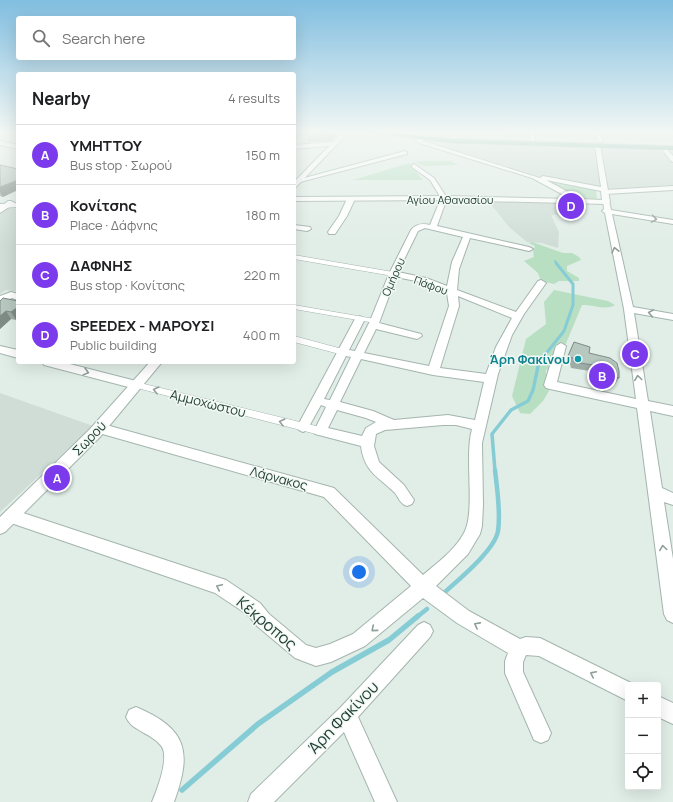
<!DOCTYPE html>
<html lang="en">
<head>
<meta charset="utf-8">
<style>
	:root { --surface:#fff; --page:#f2f2f2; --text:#202124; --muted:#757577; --line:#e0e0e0; --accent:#7c3aed }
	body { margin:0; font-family:Manrope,sans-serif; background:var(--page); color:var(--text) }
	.controls { position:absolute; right:12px; bottom:12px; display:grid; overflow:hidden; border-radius:4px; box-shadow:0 4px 16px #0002 }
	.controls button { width:36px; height:36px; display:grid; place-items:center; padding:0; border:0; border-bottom:1px solid var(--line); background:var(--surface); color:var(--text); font:20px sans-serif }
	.you { position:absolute; left:359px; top:572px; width:14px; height:14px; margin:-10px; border:3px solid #fff; border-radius:50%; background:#1a73e8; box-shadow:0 0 0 6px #1a73e833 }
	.badge { display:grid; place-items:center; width:26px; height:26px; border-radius:50%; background:var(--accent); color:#fff; font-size:13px; font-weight:700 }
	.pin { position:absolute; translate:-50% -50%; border:2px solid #fff; box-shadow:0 1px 4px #0006 }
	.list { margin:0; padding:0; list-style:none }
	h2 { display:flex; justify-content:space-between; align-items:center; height:52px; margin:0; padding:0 16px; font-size:17px }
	h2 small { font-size:13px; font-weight:400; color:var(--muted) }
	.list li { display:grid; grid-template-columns:26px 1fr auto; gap:12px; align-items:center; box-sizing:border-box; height:60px; padding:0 16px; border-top:1px solid var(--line) }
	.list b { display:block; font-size:15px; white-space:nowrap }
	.list p { margin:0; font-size:13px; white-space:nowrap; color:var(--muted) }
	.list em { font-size:13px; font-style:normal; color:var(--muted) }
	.icon { flex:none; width:22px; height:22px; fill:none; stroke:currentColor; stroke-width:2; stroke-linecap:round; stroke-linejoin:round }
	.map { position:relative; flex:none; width:673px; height:802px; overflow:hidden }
	.search { position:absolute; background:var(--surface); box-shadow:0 4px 16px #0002; left:16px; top:16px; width:280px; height:44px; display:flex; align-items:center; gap:10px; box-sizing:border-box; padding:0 14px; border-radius:4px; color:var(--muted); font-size:15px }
	.panel { position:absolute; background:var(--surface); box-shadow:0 4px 16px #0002; left:16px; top:72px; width:280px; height:292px; border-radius:4px }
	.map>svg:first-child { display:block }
	.built { fill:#cfddd6 }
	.green { fill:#b9dfc2 }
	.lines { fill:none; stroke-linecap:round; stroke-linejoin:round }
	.stream-far4 { stroke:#86ccd5; stroke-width:2 }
	.stream-far3 { stroke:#86ccd5; stroke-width:3 }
	.stream-far2 { stroke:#86ccd5; stroke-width:3.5 }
	.stream-far1 { stroke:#86ccd5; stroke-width:4.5 }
	.stream { stroke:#86ccd5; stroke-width:5.5 }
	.pedestrian-casing { stroke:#a4b5ae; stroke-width:1 }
	.minor-casing { stroke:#a4b5ae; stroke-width:2 }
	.tertiary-casing { stroke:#a4b5ae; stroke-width:2 }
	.primary-casing { stroke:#c1c9c6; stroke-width:2 }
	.pedestrian { fill:#fff; fill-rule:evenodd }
	.minor { fill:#fff; fill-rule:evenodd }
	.tertiary { fill:#fff; fill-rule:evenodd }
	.primary { fill:#63a591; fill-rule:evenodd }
	.wall { fill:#9daca5 }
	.shaded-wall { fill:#7f8c86 }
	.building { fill:#b6c8c0; stroke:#7f8c86 }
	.oneway { stroke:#909e9a }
	.culture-dot { fill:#0f9aa8; stroke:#f2f9f5; stroke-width:1.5 }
	.labels { text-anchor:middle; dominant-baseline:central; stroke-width:3; stroke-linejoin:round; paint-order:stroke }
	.far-street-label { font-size:11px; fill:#213e35; stroke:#f2f9f5 }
	.culture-label { font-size:13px; font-weight:bold; fill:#0d838f; stroke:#f2f9f5; text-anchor:end }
	.street-label { font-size:13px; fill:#213e35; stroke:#f2f9f5 }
	.near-street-label { font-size:16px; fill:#213e35; stroke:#f2f9f5 }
</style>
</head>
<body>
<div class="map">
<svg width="673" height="802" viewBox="0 0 673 802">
	<rect width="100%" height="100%" fill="#e1ede7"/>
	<path class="built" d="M 294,133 L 342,133 L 331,143 L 300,146 L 304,140 L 294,139 Z
		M 432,133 L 663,133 L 672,134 L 673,142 Z
		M 433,143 L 673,150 L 673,185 L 613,189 L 597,187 L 540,176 Z
		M 489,202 L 556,203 L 562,215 L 551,215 L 559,232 L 558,248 L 542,243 L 527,242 L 510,228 Z
		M 0,209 L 18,209 L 18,292 L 6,290 L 0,294 Z
		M 0,393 L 93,426 L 0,512 Z"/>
	<path class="green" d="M 426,161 L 451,161 L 458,165 L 425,166 L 413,162 Z
		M 409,163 L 423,180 L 353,180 Z
		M 548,182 L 596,189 L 597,201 L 582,200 Z
		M 532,242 L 563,253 L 572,253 L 579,257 L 581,260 L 567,266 L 567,271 L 579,278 L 579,281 L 559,281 L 554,284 L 541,281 L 538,273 L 524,261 L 534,257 L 533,252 L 535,246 L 529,243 Z
		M 554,290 L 608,301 L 615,305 C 605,311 593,304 582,305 L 560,358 L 563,366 L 546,370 L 546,380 L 549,391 L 543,401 L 530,414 L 520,413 L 512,396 L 526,339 L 546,324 L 544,302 Z"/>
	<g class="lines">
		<path class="stream-far4" d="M 555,261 L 557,264"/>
		<path class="stream-far3" d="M 545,355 L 564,331 L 573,305 L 573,284 L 556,263"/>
		<path class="stream-far2" d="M 495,471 L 492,434 L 511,410 L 528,401 L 533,390 L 539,362 L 545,354"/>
		<path class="stream-far1" d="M 444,593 C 458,580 495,550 498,531 C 501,512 497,489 495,470
			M 417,617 L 427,609"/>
		<path class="stream" d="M 182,790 L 258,724 L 332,672 L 389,640 L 418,616"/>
		<defs>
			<path id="pedestrian" d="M 294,255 L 393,272 L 396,274 L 393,276 L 294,259 Z
				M 294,305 L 375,319 L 379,321 L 375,323 L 294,309 Z
				M 294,336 L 346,350 L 347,352 L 343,355 L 294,342 Z
				M 136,382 L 320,427 L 323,428 L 325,431 L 323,434 L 320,435 L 133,387 L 132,385 L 133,383 Z"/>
			<path id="minor" d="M 529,133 L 535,133 L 535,141 L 531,141 Z
				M 594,133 L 600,133 L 603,142 L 599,142 Z
				M 0,141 L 18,145 L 18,149 L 0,145 Z
				M 334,142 L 336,143 L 336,145 L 294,149 L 294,145 Z
				M 664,146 L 673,156 L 673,162 L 671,161 L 661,148 Z
				M 405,151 L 407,152 L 407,154 L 300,182 L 297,180 Z
				M 414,164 L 434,178 L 447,198 L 437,226 L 529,247 L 533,249 L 529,251 L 470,238 L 459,269 L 457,290 L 516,312 L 538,281 L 541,280 L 546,283 L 524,314 L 512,335 L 498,374 L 482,443 L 483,505 L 482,526 L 480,534 L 468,554 L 436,586 L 469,611 L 520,639 L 526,637 L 540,638 L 635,685 L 628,685 L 628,701 L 539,656 L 526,655 L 523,662 L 523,672 L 551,733 L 548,740 L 541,743 L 534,740 L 505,673 L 505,661 L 508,653 L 457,623 L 423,598 L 365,646 L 331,662 L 316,666 L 295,658 L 257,626 L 248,615 L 215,593 L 11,523 L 6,521 L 4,516 L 6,511 L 11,509 L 226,580 L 260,603 L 269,614 L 306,645 L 316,648 L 330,644 L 353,634 L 411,586 L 324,497 L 99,433 L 95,431 L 93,428 L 95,425 L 99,423 L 334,488 L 423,575 C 437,563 455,550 464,533 C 476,511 464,458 472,429 L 456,425 L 443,425 L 385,430 L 376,434 L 374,446 L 379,462 L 404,485 L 414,500 L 412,504 L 407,506 C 400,504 399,498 395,493 C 379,477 364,472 361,446 L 315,434 L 314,431 L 326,407 L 321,405 L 307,430 L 303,432 L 299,430 L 297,427 L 355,319 L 360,316 L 365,319 L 349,350 L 355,351 L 370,321 L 389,274 L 411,230 C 416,224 422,223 430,225 L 441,198 L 430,180 L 412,167 L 412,165 ZM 425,228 L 463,237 L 452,262 L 447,286 L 426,278 L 398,272 L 418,231 ZM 396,277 L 421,282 L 447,293 L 449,306 L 429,366 L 364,353 L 376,329 L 417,339 L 422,336 L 421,334 L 379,323 ZM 458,296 L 512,318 L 496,347 L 486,374 L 440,368 L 459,306 ZM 346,356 L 351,357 L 330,400 L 324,399 ZM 361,359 L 433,375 L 484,382 L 475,420 L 448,415 L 394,420 L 373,411 L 340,402 ZM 337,410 L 366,418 L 376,422 L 366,428 L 362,436 L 328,428 Z
				M 673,186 L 673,190 L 605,194 L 602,192 L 605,190 Z
				M 351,197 L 355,199 L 347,216 L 335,234 L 329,234 L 328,232 L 339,216 L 347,199 Z
				M 603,200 L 609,200 L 611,210 L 673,220 L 673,224 L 612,214 L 633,307 L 673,314 L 673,320 L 634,313 L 648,401 L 673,406 L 673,416 L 650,411 L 662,488 L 673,493 L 673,505 L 664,502 L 673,559 L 673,623 L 667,620 L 664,614 L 637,408 L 550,389 L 546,388 L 544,385 L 556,346 L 561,343 L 566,346 L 557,382 L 636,399 L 624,309 L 605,213 L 602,211 L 604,209 Z
				M 8,201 L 11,201 L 15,203 L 0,213 L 0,208 Z
				M 294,225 L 310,227 L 311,229 L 307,231 L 294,229 Z
				M 11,292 L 18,294 L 18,300 L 12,298 L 0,303 L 0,296 Z
				M 0,346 L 18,350 L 18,358 L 0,353 Z
				M 42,362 L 62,362 L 136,381 L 140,382 L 142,385 L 140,388 L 136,389 L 44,365 Z
				M 424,622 L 430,625 L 433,631 L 430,637 L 358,717 L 397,802 L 375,802 L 344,732 L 274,802 L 248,802 L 251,794 L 340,708 L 418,625 Z
				M 658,696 L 673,703 L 673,724 L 658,717 Z
				M 136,707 C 188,729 192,752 174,802 L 152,802 C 157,790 169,759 162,747 C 158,741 150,736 144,733 C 136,728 130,726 126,717 L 129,710 Z"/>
			<path id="tertiary" d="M 342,133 L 348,133 L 296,187 L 294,188 L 294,182 Z
				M 417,133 L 423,133 L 423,141 L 540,178 L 543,176 L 601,187 L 595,146 L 600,145 L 610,202 L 606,204 L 444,200 L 294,201 L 294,197 L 444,196 L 571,199 L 532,178 L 419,143 L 416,141 ZM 546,180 L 601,191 L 602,200 L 581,199 Z
				M 18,203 L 18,207 L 0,208 L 0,204 Z
				M 150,362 L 162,362 L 100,437 L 5,532 L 0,534 L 0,517 L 90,429 Z"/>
			<path id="primary" d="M 371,133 L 391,133 L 452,139 L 673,146 L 673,150 L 452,143 Z"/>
		</defs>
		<use href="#pedestrian" class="pedestrian-casing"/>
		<use href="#minor" class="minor-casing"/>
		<use href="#tertiary" class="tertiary-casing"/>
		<use href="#primary" class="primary-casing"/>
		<use href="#pedestrian" class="pedestrian"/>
		<use href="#minor" class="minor"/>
		<use href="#tertiary" class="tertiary"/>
		<use href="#primary" class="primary"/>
	</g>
	<path class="wall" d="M 311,133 L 337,133 L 331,141 L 308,142 L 308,136 Z
		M 0,165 L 3,197 L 0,196 Z
		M 0,301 L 18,301 L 18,318 L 16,320 L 11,319 L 0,329 Z
		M 574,342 L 619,378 L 615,384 L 589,377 L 590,371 L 571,368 L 570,364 L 565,363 Z"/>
	<path class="shaded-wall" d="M 332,133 L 337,133 L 331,141 L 330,135 Z
		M 18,180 L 18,190 L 3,197 L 0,192 L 0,187 Z
		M 18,307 L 18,318 L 16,320 L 11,312 Z
		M 6,311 L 11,319 L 0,329 L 0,316 Z"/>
	<path class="building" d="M 311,133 L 332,133 L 330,135 L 308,136 Z
		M 0,165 L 18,169 L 18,180 L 0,187 Z
		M 3,298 L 18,301 L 18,307 L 11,312 L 6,311 L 0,316 L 0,301 Z
		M 574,342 L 590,347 L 589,353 L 610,358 L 617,363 L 619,371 L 619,378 L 592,371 L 593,365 L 574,362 L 573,358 L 568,356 Z"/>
	<defs><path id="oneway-chevron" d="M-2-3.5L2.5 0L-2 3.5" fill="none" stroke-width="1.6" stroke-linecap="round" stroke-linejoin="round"/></defs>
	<g class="oneway">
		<use href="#oneway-chevron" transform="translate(654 219) rotate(9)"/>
		<use href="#oneway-chevron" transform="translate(615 250) rotate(-103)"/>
		<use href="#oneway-chevron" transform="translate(651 313) rotate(-170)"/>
		<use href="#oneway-chevron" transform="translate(86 372) rotate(15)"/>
		<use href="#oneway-chevron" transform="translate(638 378) rotate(-98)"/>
		<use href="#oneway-chevron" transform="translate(156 390) rotate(-166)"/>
		<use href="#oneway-chevron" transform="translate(282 422) rotate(-166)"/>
		<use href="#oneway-chevron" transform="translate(663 548) rotate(-98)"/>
		<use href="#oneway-chevron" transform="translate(219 587) rotate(-155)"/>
		<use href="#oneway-chevron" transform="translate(477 625) rotate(-152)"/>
		<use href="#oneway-chevron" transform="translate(374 629) rotate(140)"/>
		<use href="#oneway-chevron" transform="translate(593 674) rotate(-153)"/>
	</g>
	<linearGradient id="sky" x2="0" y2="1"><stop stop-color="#81bee0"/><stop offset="0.54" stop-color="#f2f7f4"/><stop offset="1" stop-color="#f2f7f4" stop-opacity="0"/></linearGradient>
	<rect width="673" height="245" fill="url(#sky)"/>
	<circle class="culture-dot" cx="578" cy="359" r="4"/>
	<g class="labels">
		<g class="far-street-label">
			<text x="450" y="199">Αγίου Αθανασίου</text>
			<text transform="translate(393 277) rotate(-66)">Ομήρου</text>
			<text transform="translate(431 285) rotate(20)">Πάφου</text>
		</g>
		<g class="culture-label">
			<text x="570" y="359">Άρη Φακίνου</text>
		</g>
		<g class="street-label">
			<text transform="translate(208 403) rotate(14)">Αμμοχώστου</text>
			<text transform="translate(89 438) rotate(-46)">Σωρού</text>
			<text transform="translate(279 478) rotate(15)">Λάρνακος</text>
		</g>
		<g class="near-street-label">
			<text transform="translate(267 623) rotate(40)">Κέκροπος</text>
			<text transform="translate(343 717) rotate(-46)">Άρη Φακίνου</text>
		</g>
	</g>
</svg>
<div class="controls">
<button>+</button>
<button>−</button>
<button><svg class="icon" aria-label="locate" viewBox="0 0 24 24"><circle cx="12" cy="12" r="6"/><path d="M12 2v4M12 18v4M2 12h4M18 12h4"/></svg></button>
</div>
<div class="you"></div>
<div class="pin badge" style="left:57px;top:478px">A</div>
<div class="pin badge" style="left:602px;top:376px">B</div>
<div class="pin badge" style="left:635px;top:354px">C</div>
<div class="pin badge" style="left:571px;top:206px">D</div>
<div class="search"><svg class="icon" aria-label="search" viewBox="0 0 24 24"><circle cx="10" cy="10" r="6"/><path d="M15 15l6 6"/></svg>Search here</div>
<section class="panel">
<h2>Nearby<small>4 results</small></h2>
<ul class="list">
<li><span class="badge">A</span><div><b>ΥΜΗΤΤΟΥ</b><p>Bus stop · Σωρού</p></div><em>150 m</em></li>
<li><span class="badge">B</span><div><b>Κονίτσης</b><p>Place · Δάφνης</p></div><em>180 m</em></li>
<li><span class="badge">C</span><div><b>ΔΑΦΝΗΣ</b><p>Bus stop · Κονίτσης</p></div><em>220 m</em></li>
<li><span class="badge">D</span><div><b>SPEEDEX - ΜΑΡΟΥΣΙ</b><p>Public building</p></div><em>400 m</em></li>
</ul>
</section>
</div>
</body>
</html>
